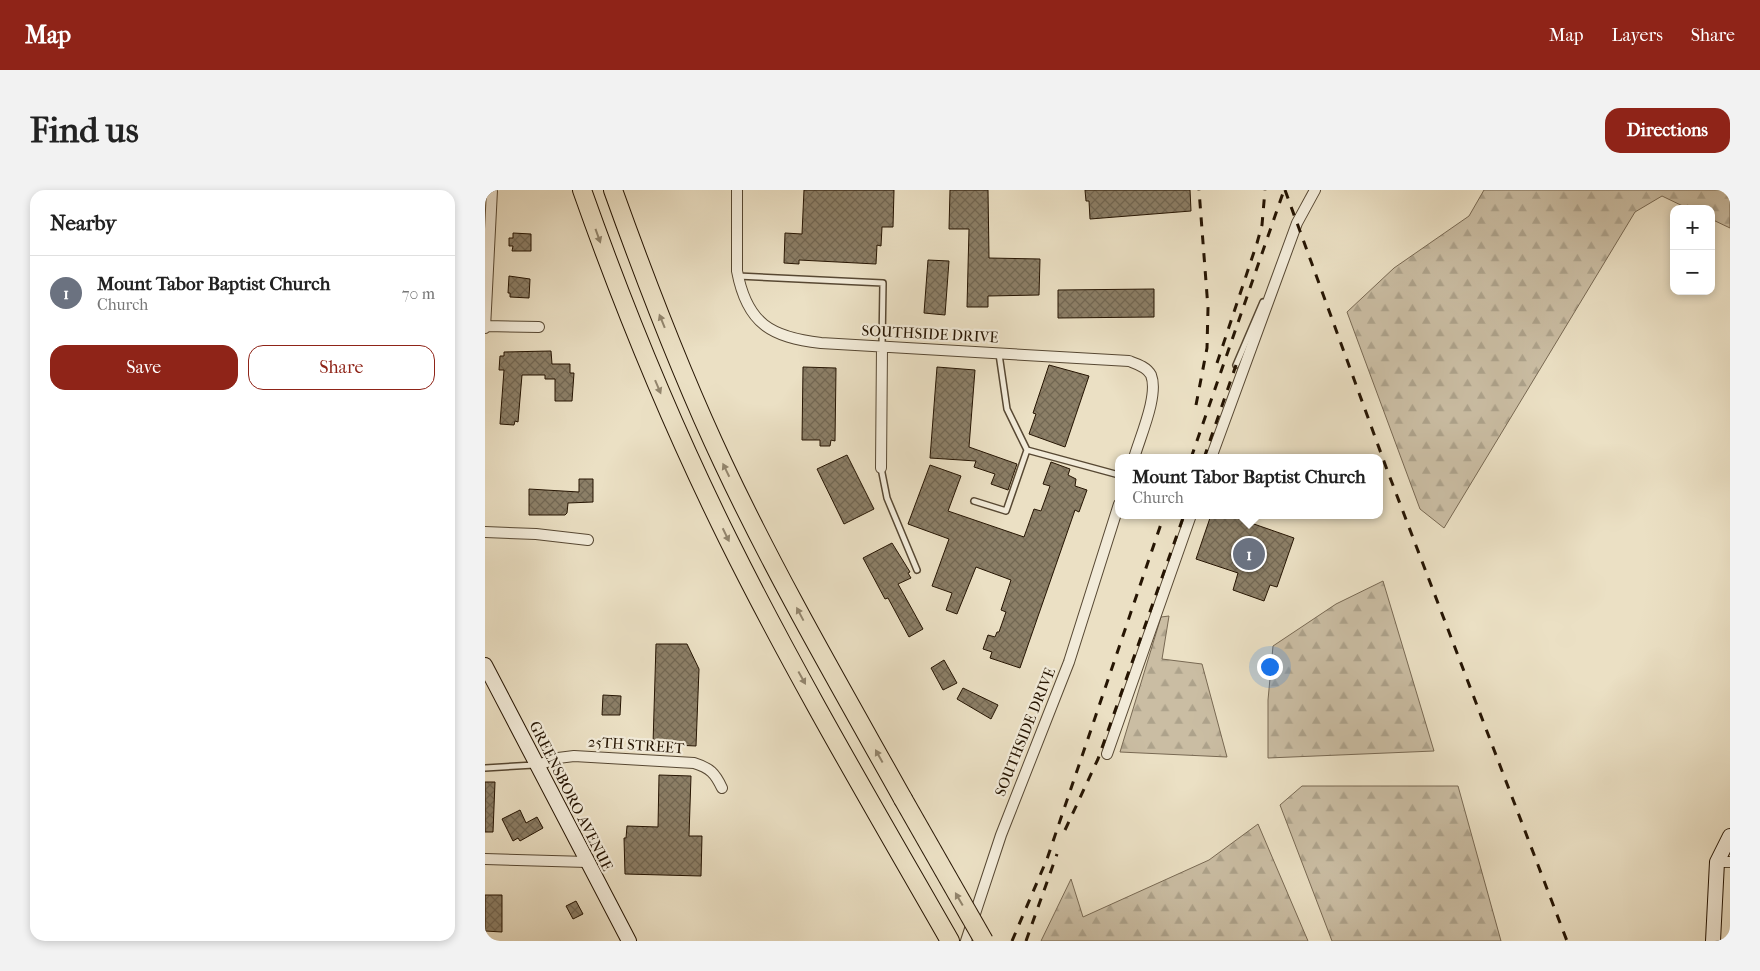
<!DOCTYPE html>
<html lang="en">
<head>
<meta charset="utf-8">
<style>
	:root { --surface:#fff; --page:#f2f2f2; --text:#222; --muted:#767676; --line:#e0e0e0; --accent:#8f2418 }
	body { margin:0; font-family:"IM FELL French Canon",serif; background:var(--page); color:var(--text) }
	.controls { position:absolute; right:15px; top:15px; display:grid; overflow:hidden; border-radius:10px; box-shadow:0 2px 8px #0003 }
	.controls button { width:45px; height:45px; display:grid; place-items:center; padding:0; border:0; border-bottom:1px solid var(--line); background:var(--surface); color:var(--text); font:25px sans-serif }
	.you { position:absolute; left:784px; top:476px; width:18px; height:18px; margin:-12px; border:4px solid #fff; border-radius:50%; background:#1a73e8; box-shadow:0 0 0 8px #1a73e833 }
	.badge { display:grid; place-items:center; width:32px; height:32px; border-radius:50%; background:var(--accent); color:#fff; font-size:16px; font-weight:700 }
	.pin { position:absolute; translate:-50% -50%; border:2px solid #fff; box-shadow:0 1px 5px #0006 }
	.popup { position:absolute; left:630px; top:264px; width:268px; height:65px; box-sizing:border-box; display:grid; place-content:center; border-radius:10px; background:var(--surface); filter:drop-shadow(0 1px 4px #0005); font-size:16px; white-space:nowrap; color:var(--muted) }
	.popup b { font-size:19px; color:var(--text) }
	.popup::after { content:''; position:absolute; left:50%; top:100%; margin-left:-10px; border:10px solid transparent; border-top-color:var(--surface) }
	.list { margin:0; padding:0; list-style:none }
	h2 { display:flex; justify-content:space-between; align-items:center; height:65px; margin:0; padding:0 20px; font-size:21px }
	h2 small { font-size:16px; font-weight:400; color:var(--muted) }
	.list li { display:grid; grid-template-columns:32px 1fr auto; gap:15px; align-items:center; box-sizing:border-box; height:75px; padding:0 20px; border-top:1px solid var(--line) }
	.list b { display:block; font-size:19px; white-space:nowrap }
	.list p { margin:0; font-size:16px; white-space:nowrap; color:var(--muted) }
	.list em { font-size:16px; font-style:normal; color:var(--muted) }
	.actions { display:flex; gap:10px; padding:15px 20px }
	.actions a { flex:1; padding:11px 0; border:1px solid var(--accent); border-radius:15px; text-align:center; font-size:18px; color:var(--accent) }
	.actions .main { background:var(--accent); color:#fff }
	.map { position:relative; flex:none; width:1245px; height:751px; overflow:hidden; border-radius:15px }
	header { display:flex; align-items:center; gap:30px; box-sizing:border-box; height:70px; padding:0 25px; background:var(--accent); color:#fff }
	header strong { font-size:24px }
	nav { display:flex; gap:28px; margin-inline-start:auto; font-size:18px }
	.intro { display:flex; align-items:center; justify-content:space-between; box-sizing:border-box; height:120px; padding:0 30px }
	h1 { margin:0; font-size:35px }
	.button { padding:12px 22px; border-radius:15px; background:var(--accent); color:#fff; font-size:18px; font-weight:700 }
	main { display:flex; gap:30px; padding:0 30px }
	aside { flex:1; background:var(--surface); border-radius:15px; box-shadow:0 2px 8px #0003 }
	.map>svg:first-child { display:block }
	.forest { fill:url(#forest-firs); stroke:#786953 }
	.building { fill:url(#building-cross-hatch); stroke:#261503 }
	.lines { fill:none; stroke-linecap:round; stroke-linejoin:round }
	.lane-casing { stroke:#574833; stroke-width:8 }
	.street-casing { stroke:#574833; stroke-width:12 }
	.secondary-casing { stroke:#261503; stroke-width:16 }
	.highway-casing { stroke:#261503; stroke-width:20 }
	.lane { stroke:#f2ebd9; stroke-width:5 }
	.street { stroke:#f2ebd9; stroke-width:10 }
	.secondary { stroke:#f2ebd9; stroke-width:14 }
	.highway { stroke:#ebe0c4; stroke-width:18 }
	.rail { stroke:#261503; stroke-width:3; stroke-dasharray:9 9; stroke-linecap:butt }
	.highway-bridge-casing { stroke:#261503; stroke-width:20; stroke-linecap:butt }
	.highway-bridge { stroke:#ebe0c4; stroke-width:18 }
	.oneway { fill:#92856d }
	.labels { text-anchor:middle; dominant-baseline:central; stroke-width:4.5; stroke-linejoin:round; paint-order:stroke }
	.street-label { font-size:15px; fill:#261503; stroke:#f2ebd9 }
</style>
</head>
<body>
<header>
<strong>Map</strong>
<nav><a>Map</a><a>Layers</a><a>Share</a></nav>
</header>
<div class="intro"><h1>Find us</h1><a class="button">Directions</a></div>
<main>
<aside>
<h2>Nearby<small></small></h2>
<ul class="list">
<li><span class="badge" style="background:#6b7280">1</span><div><b>Mount Tabor Baptist Church</b><p>Church</p></div><em>70 m</em></li>
</ul>
<div class="actions"><a class="main">Save</a><a>Share</a></div>
</aside>
<div class="map">
<svg width="1245" height="751" viewBox="0 0 1245 751">
	<defs>
		<pattern id="forest-firs" width="22" height="20" patternUnits="userSpaceOnUse" patternTransform="scale(1.25)"><rect width="22" height="20" fill="#cabda3"/><path d="M5 1l3.5 6h-7zM16 11l3.5 6h-7z" fill="#ada28b"/></pattern>
		<pattern id="building-cross-hatch" width="8" height="8" patternUnits="userSpaceOnUse" patternTransform="scale(1.25)"><rect width="8" height="8" fill="#8c7f67"/><path d="M0 0l8 8M0 8l8-8" fill="none" stroke="#726753"/></pattern>
	</defs>
	<rect width="100%" height="100%" fill="#ebe0c4"/>
	<filter id="stains"><feTurbulence type="fractalNoise" baseFrequency=".004" numOctaves="4"/><feColorMatrix values="0 0 0 0 .2 0 0 0 0 .09 0 0 0 0 .02 0 0 0 .5 -.17"/></filter>
	<radialGradient id="worn" r=".72"><stop offset=".6" stop-color="#630" stop-opacity="0"/><stop offset="1" stop-color="#630" stop-opacity=".3"/></radialGradient>
	<path class="forest" d="M 999,0 L 1245,0 L 1245,38 L 1226,29 L 1226,19 L 1204,19 L 1177,6 L 1150,22 L 959,338 L 935,319 L 862,122 L 909,78 L 984,26 Z
		M 898,391 L 949,561 L 783,568 L 783,510 L 788,456 L 851,414 Z
		M 684,426 L 677,469 L 717,474 L 742,567 L 635,562 L 676,427 Z
		M 817,596 L 973,596 L 1016,751 L 847,751 L 795,615 Z
		M 773,634 L 823,751 L 556,751 L 586,689 L 598,727 L 724,670 Z"/>
	<path class="building" d="M 319,0 L 409,0 L 408,37 L 397,37 L 396,56 L 392,55 L 391,74 L 314,70 L 314,74 L 299,73 L 300,43 L 317,44 Z
		M 465,0 L 503,0 L 504,68 L 555,69 L 554,105 L 503,106 L 503,117 L 482,117 L 484,39 L 464,39 Z
		M 600,0 L 705,0 L 706,21 L 605,29 L 604,11 L 601,11 Z
		M 28,43 L 46,44 L 46,61 L 27,61 L 28,56 L 24,56 L 24,48 L 28,48 Z
		M 443,70 L 464,71 L 460,125 L 439,123 Z
		M 24,86 L 45,89 L 44,108 L 25,107 L 25,103 L 23,103 Z
		M 669,99 L 669,127 L 573,128 L 573,100 Z
		M 66,161 L 67,174 L 85,174 L 85,183 L 89,183 L 87,211 L 70,211 L 70,189 L 60,189 L 60,185 L 37,185 L 33,232 L 30,231 L 29,235 L 15,234 L 19,180 L 14,180 L 15,166 L 19,166 L 19,162 Z
		M 564,175 L 604,186 L 580,257 L 544,244 L 551,224 L 548,223 Z
		M 318,177 L 351,178 L 350,251 L 346,250 L 345,256 L 335,256 L 335,250 L 317,250 Z
		M 452,177 L 490,180 L 484,257 L 532,274 L 523,300 L 506,294 L 510,284 L 489,277 L 491,271 L 445,268 Z
		M 362,265 L 389,319 L 359,334 L 332,279 Z
		M 566,272 L 585,279 L 583,285 L 591,289 L 590,296 L 602,300 L 594,322 L 590,320 L 535,478 L 505,468 L 507,462 L 498,459 L 503,445 L 510,447 L 512,442 L 514,442 L 521,422 L 516,420 L 526,390 L 491,377 L 472,424 L 461,420 L 467,403 L 447,396 L 464,349 L 423,334 L 445,275 L 476,286 L 463,321 L 539,347 L 549,319 L 556,321 L 565,296 L 558,294 Z
		M 94,289 L 108,289 L 108,312 L 83,313 L 82,323 L 80,325 L 44,325 L 44,299 L 94,302 Z
		M 726,325 L 743,325 L 809,348 L 792,397 L 785,395 L 779,411 L 748,400 L 753,383 L 711,369 Z
		M 407,353 L 425,382 L 423,383 L 426,388 L 413,394 L 438,439 L 424,447 L 403,408 L 400,409 L 378,368 Z
		M 171,454 L 202,454 L 214,479 L 211,556 L 168,554 Z
		M 459,470 L 472,493 L 458,500 L 446,478 Z
		M 478,498 L 513,515 L 506,529 L 472,509 Z
		M 118,505 L 136,506 L 135,525 L 117,525 Z
		M 174,585 L 206,586 L 204,646 L 217,646 L 216,686 L 140,684 L 139,648 L 141,648 L 142,636 L 173,637 Z
		M 0,592 L 10,592 L 8,642 L 0,642 Z
		M 35,620 L 41,633 L 52,627 L 58,638 L 35,651 L 33,648 L 28,651 L 17,629 Z
		M 0,705 L 17,705 L 17,742 L 0,741 Z
		M 91,711 L 98,724 L 88,729 L 81,716 Z"/>
	<g class="lines">
		<defs>
			<path id="lane" d="M 253,86 L 398,93 L 397,156
				M 514,164 L 522,219 L 542,260 L 634,285
				M 751,175 L 778,112
				M 396,278 L 402,308 L 432,380
				M 489,311 L 521,321 L 542,260
				M 0,578 L 49,575"/>
			<path id="street" d="M 252,0 L 252,81 C 262,134 286,147 336,153 L 644,171 C 652,174 662,177 666,185 C 674,205 655,247 649,268
				M 0,136 L 54,137
				M 0,138 L 7,0
				M 726,268 L 812,33 L 830,0
				M 396,278 L 397,156
				M 0,342 L 51,344 L 103,350
				M 622,564 L 706,325
				M 53,575 L 73,568 L 89,566 L 209,573 C 225,578 230,583 237,598
				M 0,669 L 102,672
				M 1232,672 L 1245,672
				M 481,751 L 516,645 L 584,472 L 634,314"/>
			<path id="secondary" d="M 0,475 L 144,751
				M 1228,751 L 1232,672 L 1245,646"/>
			<path id="highway" d="M 97,0 C 139,119 187,236 243,349 C 311,486 389,618 465,751
				M 128,0 C 161,92 196,184 238,273 C 292,388 356,498 418,609"/>
		</defs>
		<use href="#lane" class="lane-casing"/>
		<use href="#street" class="street-casing"/>
		<use href="#secondary" class="secondary-casing"/>
		<use href="#highway" class="highway-casing"/>
		<use href="#lane" class="lane"/>
		<use href="#street" class="street"/>
		<use href="#secondary" class="secondary"/>
		<use href="#highway" class="highway"/>
		<path class="rail" d="M 800,0 L 901,277 L 1082,751
			M 732,173 L 772,53 L 777,35 L 780,0
			M 711,215 L 722,158 L 723,118 L 714,0
			M 706,268 L 799,0
			M 719,268 L 751,175
			M 580,640 L 613,569 L 699,325
			M 527,751 L 562,669 L 679,325
			M 541,751 L 572,664"/>
		<defs>
			<path id="highway-bridge" d="M 418,609 L 499,751"/>
		</defs>
		<use href="#highway-bridge" class="highway-bridge-casing"/>
		<use href="#highway-bridge" class="highway-bridge"/>
	</g>
	<defs><path id="oneway-solid" d="M-6-.8H1V-3.2L6.5 0L1 3.2V.8H-6Z" transform="scale(1.25)"/></defs>
	<g class="oneway">
		<use href="#oneway-solid" transform="translate(113 46) rotate(70)"/>
		<use href="#oneway-solid" transform="translate(177 131) rotate(-112)"/>
		<use href="#oneway-solid" transform="translate(173 197) rotate(67)"/>
		<use href="#oneway-solid" transform="translate(241 280) rotate(-116)"/>
		<use href="#oneway-solid" transform="translate(241 345) rotate(64)"/>
		<use href="#oneway-solid" transform="translate(315 424) rotate(-118)"/>
		<use href="#oneway-solid" transform="translate(317 488) rotate(61)"/>
		<use href="#oneway-solid" transform="translate(394 566) rotate(-119)"/>
		<use href="#oneway-solid" transform="translate(474 709) rotate(-120)"/>
	</g>
	<g class="labels">
		<g class="street-label">
			<text transform="translate(445 144) rotate(3)">SOUTHSIDE DRIVE</text>
			<text transform="translate(540 542) rotate(-68)">SOUTHSIDE DRIVE</text>
			<text transform="translate(151 555) rotate(4)">25TH STREET</text>
			<text transform="translate(86 606) rotate(63)">GREENSBORO AVENUE</text>
		</g>
	</g>
	<rect width="100%" height="100%" filter="url(#stains)"/>
	<rect width="100%" height="100%" fill="url(#worn)"/>
</svg>
<div class="controls">
<button>+</button>
<button>−</button>
</div>
<div class="you"></div>
<div class="pin badge" style="left:764px;top:364px;background:#6b7280">1</div>
<div class="popup"><b>Mount Tabor Baptist Church</b>Church</div>
</div>
</main>
</body>
</html>
